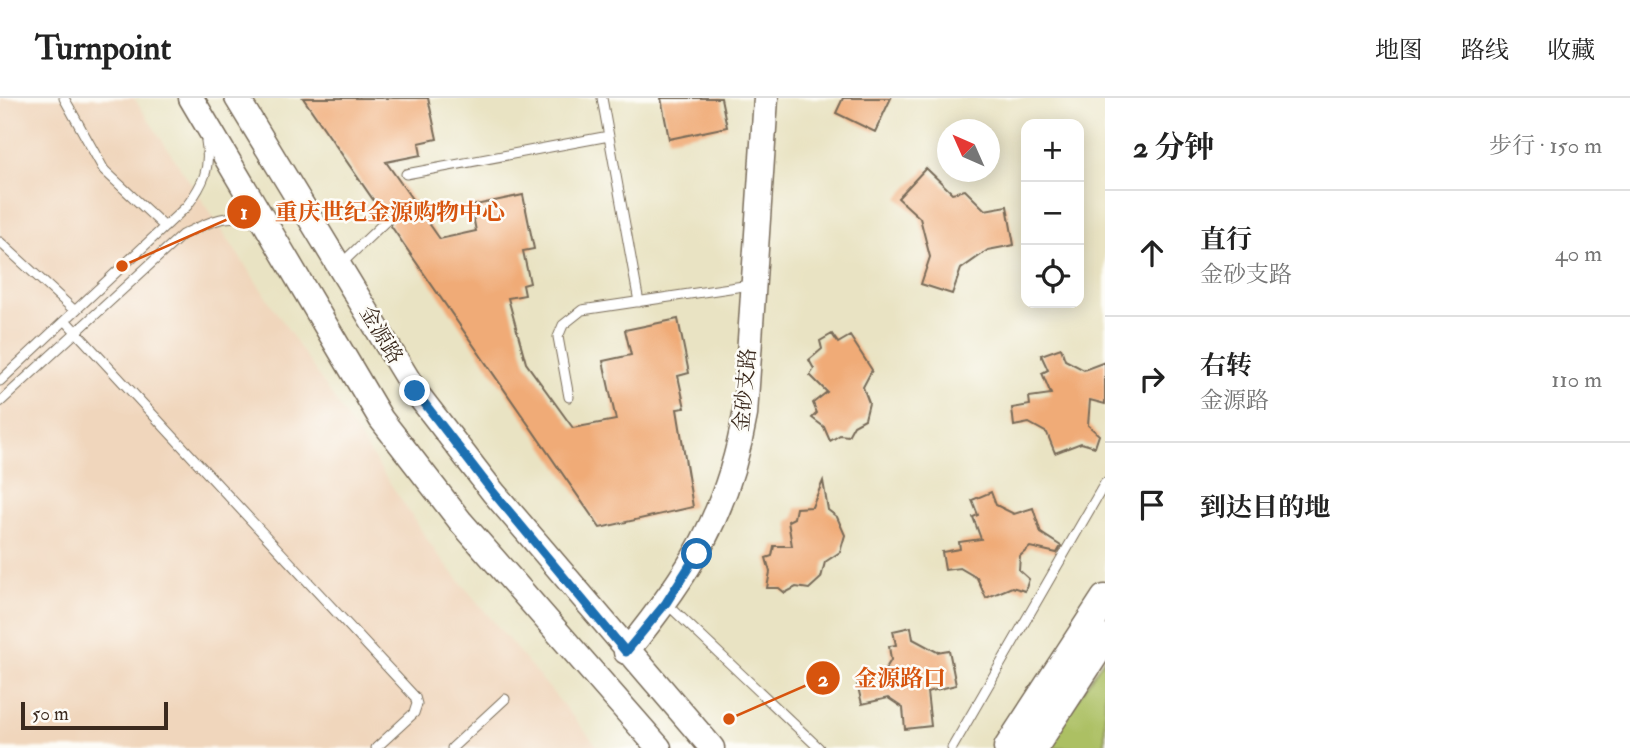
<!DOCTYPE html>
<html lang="zh">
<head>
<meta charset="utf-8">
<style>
	:root { --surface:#fff; --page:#f6f6f6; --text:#222; --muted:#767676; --line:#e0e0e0 }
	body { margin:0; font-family:"IM FELL Double Pica","Noto Serif SC",serif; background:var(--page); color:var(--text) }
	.controls { position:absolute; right:21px; top:21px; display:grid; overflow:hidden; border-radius:14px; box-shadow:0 4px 18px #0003 }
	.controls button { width:63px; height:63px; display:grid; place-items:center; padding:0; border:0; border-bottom:2px solid var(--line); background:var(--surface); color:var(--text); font:35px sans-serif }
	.compass { position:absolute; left:937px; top:21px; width:63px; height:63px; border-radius:50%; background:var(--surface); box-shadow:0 4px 18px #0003; rotate:315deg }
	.scale { position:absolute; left:21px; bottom:18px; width:147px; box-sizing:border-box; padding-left:7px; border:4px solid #3b2a1e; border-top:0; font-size:19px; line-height:24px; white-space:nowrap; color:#3b2a1e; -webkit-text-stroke:5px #fdfcf7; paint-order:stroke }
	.stop { position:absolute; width:21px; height:21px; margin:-16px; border:5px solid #1f6fb2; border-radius:50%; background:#fff }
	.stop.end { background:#1f6fb2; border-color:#fff; box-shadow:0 2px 7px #0008 }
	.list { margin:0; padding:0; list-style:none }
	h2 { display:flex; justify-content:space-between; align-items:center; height:91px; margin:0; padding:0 28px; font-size:30px }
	h2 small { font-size:23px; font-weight:400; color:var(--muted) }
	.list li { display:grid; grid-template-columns:46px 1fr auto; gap:21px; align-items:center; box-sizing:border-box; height:126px; padding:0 28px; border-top:2px solid var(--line) }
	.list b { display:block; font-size:26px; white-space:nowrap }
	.list p { margin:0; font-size:23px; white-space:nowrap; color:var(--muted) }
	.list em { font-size:23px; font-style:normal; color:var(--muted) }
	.icon { flex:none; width:38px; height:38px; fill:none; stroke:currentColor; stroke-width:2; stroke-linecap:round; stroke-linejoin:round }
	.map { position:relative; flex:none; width:1105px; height:650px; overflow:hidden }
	header { display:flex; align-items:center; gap:42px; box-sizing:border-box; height:98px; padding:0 35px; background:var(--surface); border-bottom:2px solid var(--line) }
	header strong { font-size:33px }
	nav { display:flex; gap:38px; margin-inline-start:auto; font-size:24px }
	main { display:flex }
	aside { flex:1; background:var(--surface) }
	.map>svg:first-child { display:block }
	.built { fill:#f0d6bc }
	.green { fill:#acc064; stroke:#747541; stroke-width:2 }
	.building { fill:#f0ab77 }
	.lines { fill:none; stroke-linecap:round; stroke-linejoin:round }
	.lane-casing { stroke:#786b58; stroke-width:11 }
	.secondary-casing { stroke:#786b58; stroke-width:27 }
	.primary-casing { stroke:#786b58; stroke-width:31 }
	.lane { stroke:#fff; stroke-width:9 }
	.secondary { stroke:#fff; stroke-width:24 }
	.primary { stroke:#fff; stroke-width:28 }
	.route { stroke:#1f6fb2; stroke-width:9 }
	.labels { text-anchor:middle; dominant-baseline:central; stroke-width:5; stroke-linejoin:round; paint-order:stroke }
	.street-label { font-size:21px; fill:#3b2a1e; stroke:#fdfcf7 }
	.leader { fill:none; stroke:#d7540e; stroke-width:2.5 }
	.callout-dot { fill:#d7540e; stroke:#fdfcf7; stroke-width:2.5 }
	.mark-label { font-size:21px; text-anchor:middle; font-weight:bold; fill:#fff }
	.callout-label { font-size:23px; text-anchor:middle; font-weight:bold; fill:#d7540e; stroke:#fdfcf7; stroke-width:5; stroke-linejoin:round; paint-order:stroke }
</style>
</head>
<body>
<header>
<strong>Turnpoint</strong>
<nav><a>地图</a><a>路线</a><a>收藏</a></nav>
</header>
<main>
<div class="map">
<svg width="1105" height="650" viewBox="0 0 1105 650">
	<rect width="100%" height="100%" fill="#fdfcf7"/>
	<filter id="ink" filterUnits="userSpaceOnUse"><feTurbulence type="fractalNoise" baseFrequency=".0143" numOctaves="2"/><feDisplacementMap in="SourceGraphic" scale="14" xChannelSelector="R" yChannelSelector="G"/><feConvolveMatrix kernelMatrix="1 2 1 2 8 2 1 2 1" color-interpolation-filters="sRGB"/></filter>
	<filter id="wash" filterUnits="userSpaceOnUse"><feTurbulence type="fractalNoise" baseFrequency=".00686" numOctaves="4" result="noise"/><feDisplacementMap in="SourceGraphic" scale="28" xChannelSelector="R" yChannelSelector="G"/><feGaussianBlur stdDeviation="1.57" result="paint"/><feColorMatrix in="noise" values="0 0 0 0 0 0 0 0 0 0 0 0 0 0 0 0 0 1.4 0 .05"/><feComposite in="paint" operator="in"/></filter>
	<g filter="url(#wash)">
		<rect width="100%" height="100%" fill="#e9e3c3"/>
		<path class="built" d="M 0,0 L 134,0 L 437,456 L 599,650 L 0,650 Z"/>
		<path class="green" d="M 1105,559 L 1105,650 L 1045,650 Z"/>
		<g id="blocks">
			<path class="building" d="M 303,0 L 428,0 L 437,41 L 419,45 L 421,57 L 386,64 L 440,141 L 476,133 L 471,108 L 523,97 L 534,151 L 523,153 L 530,185 L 523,187 L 525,197 L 508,200 L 526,265 L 573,330 L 616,322 L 603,263 L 631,257 L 625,232 L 678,221 L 689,275 L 678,278 L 685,310 L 677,311 L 693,409 L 600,430 L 391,128 L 392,118 L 383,116 Z
				M 661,0 L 721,0 L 727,29 L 669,41 Z
				M 843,0 L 891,0 L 875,34 L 836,15 Z
				M 926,70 L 952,95 L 965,92 L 985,112 L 1007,108 L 1014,147 L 988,152 L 961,171 L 952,196 L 921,186 L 930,159 L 920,120 L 898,100 Z
				M 832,236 L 838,245 L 850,238 L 872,272 L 863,289 L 869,305 L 865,321 L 854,327 L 848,338 L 840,337 L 830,343 L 824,329 L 812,320 L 817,315 L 813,305 L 827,294 L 810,277 L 814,271 L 809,262 L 822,251 L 820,243 Z
				M 1061,250 L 1065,262 L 1084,272 L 1105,264 L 1105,306 L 1090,302 L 1088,327 L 1099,337 L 1095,349 L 1081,345 L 1055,355 L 1047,335 L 1029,325 L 1014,328 L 1012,310 L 1030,307 L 1029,299 L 1051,296 L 1042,275 L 1048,272 L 1041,257 Z
				M 823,383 L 828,412 L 837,419 L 845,437 L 840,454 L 825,464 L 821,480 L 809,491 L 796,489 L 785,495 L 779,490 L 767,490 L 770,474 L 766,460 L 772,458 L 774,448 L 792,448 L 788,423 L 794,420 L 796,410 L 812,409 Z
				M 991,394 L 996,407 L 1014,416 L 1033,410 L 1041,435 L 1061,448 L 1057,455 L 1030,449 L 1020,458 L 1019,472 L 1029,481 L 1025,493 L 1012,489 L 986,500 L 977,480 L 960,470 L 945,472 L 942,454 L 960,451 L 959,444 L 981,441 L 973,419 L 978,417 L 972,402 Z
				M 911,529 L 913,541 L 937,554 L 949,552 L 956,587 L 927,594 L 931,628 L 905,631 L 903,610 L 888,600 L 862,606 L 856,581 L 883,575 L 891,562 L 889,548 L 896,547 L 893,533 Z"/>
		</g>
	</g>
	<g filter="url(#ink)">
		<use href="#blocks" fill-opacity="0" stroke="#786b58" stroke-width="2"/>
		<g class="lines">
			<defs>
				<path id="lane" d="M 64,0 L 104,72 L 165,129
					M 602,0 L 639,204
					M 406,76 L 609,38
					M 0,144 L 75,213
					M 340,167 L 387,122
					M 65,222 L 415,599 L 417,606 L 414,615 L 376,650
					M 0,283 L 187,108 C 203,86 211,71 206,43
					M 569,299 L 558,239 L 563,227 L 582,212 L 750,187
					M 0,304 L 182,137 C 204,126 234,110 256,126
					M 666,505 L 819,650
					M 452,650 L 505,601
					M 952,650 L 1105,385"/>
				<path id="secondary" d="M 191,0 L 381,321 L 461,424 L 659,650
					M 237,0 L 415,293 L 493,394 L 712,650
					M 626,554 C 689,477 728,415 745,317 L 766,0"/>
				<path id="primary" d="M 1008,650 L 1105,501
					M 1033,650 L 1105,540"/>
			</defs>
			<use href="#lane" class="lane-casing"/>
			<use href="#secondary" class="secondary-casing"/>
			<use href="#primary" class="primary-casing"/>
			<use href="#lane" class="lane"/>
			<use href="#secondary" class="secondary"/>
			<use href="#primary" class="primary"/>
		</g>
	</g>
	<g class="lines" filter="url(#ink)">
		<path class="route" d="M 415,293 L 493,394 L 626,554 L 666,505 L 697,456"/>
	</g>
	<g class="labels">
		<g class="street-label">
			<text transform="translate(381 237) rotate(59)">金源路</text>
			<text transform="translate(745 292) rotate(-85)">金砂支路</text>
		</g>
	</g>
	<path class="leader" d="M122 168L244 114M729 621L823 580"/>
	<g class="callout-dot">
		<circle cx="122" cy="168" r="7"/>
		<circle cx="729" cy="621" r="7"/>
		<circle cx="244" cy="114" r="18"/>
		<circle cx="823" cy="580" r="18"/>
	</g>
	<g class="mark-label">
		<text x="244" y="121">1</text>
		<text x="823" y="588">2</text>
	</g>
	<g class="callout-label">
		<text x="390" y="122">重庆世纪金源购物中心</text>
		<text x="900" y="588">金源路口</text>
	</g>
</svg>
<div class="controls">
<button>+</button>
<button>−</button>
<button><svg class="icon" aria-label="locate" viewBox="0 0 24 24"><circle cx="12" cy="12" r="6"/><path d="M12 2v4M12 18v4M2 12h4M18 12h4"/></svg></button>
</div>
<svg class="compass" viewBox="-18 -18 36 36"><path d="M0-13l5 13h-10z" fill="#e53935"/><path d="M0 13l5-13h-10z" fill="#767676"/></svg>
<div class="scale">50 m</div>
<div class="stop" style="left:697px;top:456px"></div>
<div class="stop end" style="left:415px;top:293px"></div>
</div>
<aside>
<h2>2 分钟<small>步行 · 150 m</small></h2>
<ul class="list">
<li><svg class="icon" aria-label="ahead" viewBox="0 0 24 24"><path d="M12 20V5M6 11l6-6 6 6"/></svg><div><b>直行</b><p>金砂支路</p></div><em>40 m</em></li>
<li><svg class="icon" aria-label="right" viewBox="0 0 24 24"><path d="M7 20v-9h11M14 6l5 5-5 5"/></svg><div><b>右转</b><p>金源路</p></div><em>110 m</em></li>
<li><svg class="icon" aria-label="arrive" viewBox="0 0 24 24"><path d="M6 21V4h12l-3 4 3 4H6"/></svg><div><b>到达目的地</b></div></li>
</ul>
</aside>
</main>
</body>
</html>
